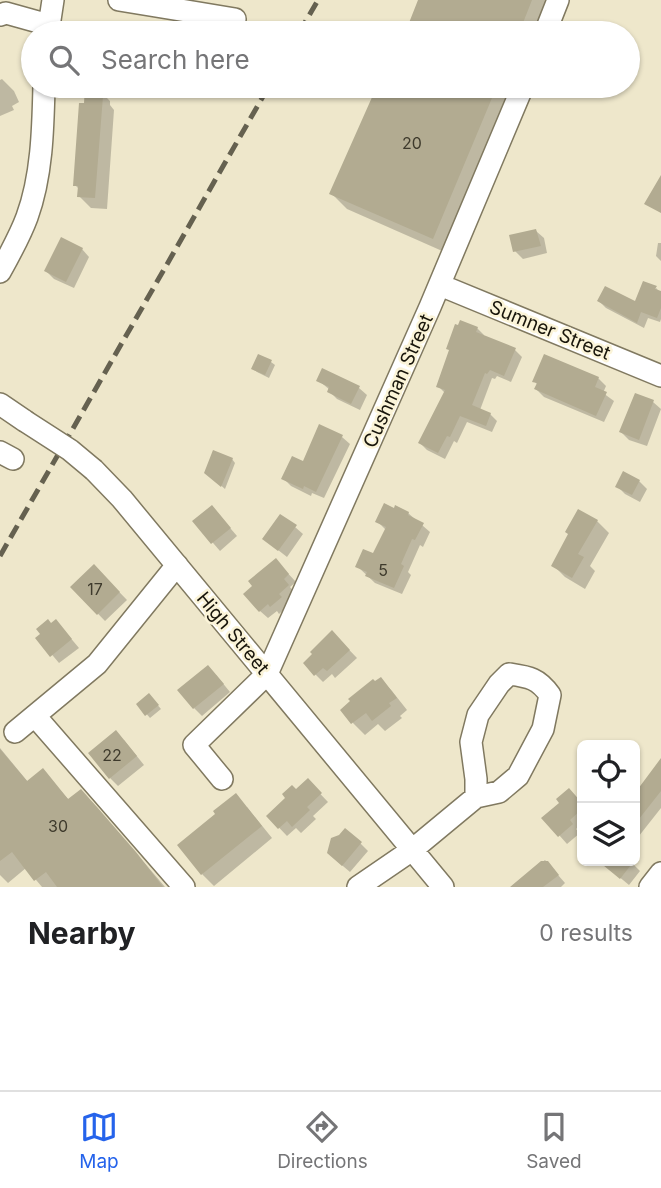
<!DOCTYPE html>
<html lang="en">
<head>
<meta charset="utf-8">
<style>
	:root { --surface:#fff; --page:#f6f6f6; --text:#202124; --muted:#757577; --line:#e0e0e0; --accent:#2563eb }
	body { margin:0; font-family:Inter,sans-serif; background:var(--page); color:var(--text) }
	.controls { position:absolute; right:21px; bottom:21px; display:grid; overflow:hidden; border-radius:10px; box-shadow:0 2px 5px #0004 }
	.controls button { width:63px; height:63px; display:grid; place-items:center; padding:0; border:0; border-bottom:2px solid var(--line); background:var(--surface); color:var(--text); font:35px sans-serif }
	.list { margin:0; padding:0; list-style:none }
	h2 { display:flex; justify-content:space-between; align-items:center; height:91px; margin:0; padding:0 28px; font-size:30px }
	h2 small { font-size:23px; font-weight:400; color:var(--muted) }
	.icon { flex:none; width:38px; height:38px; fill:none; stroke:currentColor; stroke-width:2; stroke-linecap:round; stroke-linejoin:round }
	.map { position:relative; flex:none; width:661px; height:887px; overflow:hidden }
	.search { position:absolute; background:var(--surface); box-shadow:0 2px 5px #0004; left:21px; right:21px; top:21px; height:77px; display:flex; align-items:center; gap:18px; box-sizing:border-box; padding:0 24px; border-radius:38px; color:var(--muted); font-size:26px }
	.sheet { height:203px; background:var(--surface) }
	nav { display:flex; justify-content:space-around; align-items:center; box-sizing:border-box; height:98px; border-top:2px solid var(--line); background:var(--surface); font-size:19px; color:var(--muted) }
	nav a { display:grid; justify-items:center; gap:4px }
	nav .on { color:var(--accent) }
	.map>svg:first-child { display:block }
	.shadow { fill:#0003 }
	.building { fill:#b2ab91 }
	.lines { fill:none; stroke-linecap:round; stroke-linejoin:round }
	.minor-casing { stroke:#807960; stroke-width:24 }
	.minor { stroke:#fff; stroke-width:21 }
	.rail { stroke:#656150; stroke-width:5; stroke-dasharray:14 7; stroke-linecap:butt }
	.minor-bridge-casing { stroke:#807960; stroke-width:24; stroke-linecap:butt }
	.minor-bridge { stroke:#fff; stroke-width:21 }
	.labels { text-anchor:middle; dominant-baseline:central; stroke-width:5; stroke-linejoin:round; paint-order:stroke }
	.number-label { font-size:16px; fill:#3e3a2c }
	.street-label { font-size:19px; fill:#18150b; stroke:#fbf4d8 }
</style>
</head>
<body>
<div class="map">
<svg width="661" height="887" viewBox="0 0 661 887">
	<rect width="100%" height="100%" fill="#eee7cb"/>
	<path class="shadow" d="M 420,0 L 554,0 L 540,33 L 406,33 Z
		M 2,79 L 14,91 L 19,102 L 12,106 L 14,110 L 0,116 L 0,80 Z
		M 379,86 L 518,86 L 449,254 L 347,209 L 331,193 Z
		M 98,89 L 110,101 L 110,105 L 114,110 L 107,209 L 91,208 L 79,196 L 79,189 L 75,185 L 85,105 Z
		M 536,231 L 544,238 L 547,253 L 523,259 L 515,251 Z
		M 658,243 L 661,243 L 661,261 L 656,256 Z
		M 82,249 L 89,257 L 74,288 L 54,279 L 46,271 Z
		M 656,288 L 661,293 L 661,319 L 660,322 L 648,318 L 644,328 L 606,308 L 599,301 L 636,304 Z
		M 477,328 L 484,335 L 483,337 L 515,350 L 522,357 L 511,382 L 497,376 L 495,379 L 492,378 L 480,410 L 490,414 L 497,421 L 492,432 L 467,422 L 457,443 L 454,441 L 445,459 L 427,450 L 420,443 L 445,393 L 438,386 Z
		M 259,356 L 271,362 L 275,365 L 269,378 L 257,372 L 253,369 Z
		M 598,378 L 606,386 L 603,393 L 614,401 L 604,422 L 544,397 L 536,389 L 538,385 L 534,381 Z
		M 318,380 L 359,388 L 367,395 L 360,410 L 337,399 L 329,391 L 330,390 Z
		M 653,402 L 661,409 L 647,446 L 629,440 L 621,432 Z
		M 342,437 L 350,444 L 324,498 L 312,493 L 311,496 L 291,486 L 283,478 Z
		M 232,459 L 235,463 L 225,489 L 210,476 Z
		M 639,481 L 647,489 L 640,502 L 625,494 L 617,486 Z
		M 408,513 L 430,532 L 423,547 L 420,545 L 408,572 L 411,575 L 402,594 L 375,583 L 357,566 L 373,555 L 386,530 L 377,521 Z
		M 219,515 L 237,536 L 220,551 L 194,521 Z
		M 597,521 L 609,533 L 590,566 L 595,571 L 585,589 L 565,577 L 553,565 Z
		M 295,527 L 303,534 L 287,557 L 264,539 Z
		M 94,566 L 127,600 L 105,621 L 72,587 Z
		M 283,568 L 296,582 L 290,587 L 296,594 L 286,602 L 288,606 L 279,614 L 277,611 L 268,618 L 260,611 L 255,586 Z
		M 51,625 L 63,629 L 79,648 L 59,663 L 38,638 Z
		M 332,632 L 357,658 L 335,678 L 332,674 L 323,682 L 305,664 Z
		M 216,675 L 230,692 L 202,716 L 194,708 Z
		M 381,679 L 392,691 L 407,710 L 400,716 L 402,718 L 385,731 L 378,724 L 365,735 L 353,723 L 353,702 Z
		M 149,695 L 161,709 L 150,718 L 138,704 Z
		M 124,740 L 144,765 L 118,786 L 110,778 Z
		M 0,748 L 28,782 L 42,770 L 69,800 L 81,791 L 97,807 L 165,887 L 42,887 L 26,868 L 8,883 L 0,875 Z
		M 661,761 L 661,808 L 635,841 L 635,796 Z
		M 307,780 L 328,802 L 313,816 L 316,819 L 301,833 L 296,828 L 287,836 L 268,816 Z
		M 577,798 L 582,804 L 582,824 L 576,829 L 580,833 L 567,844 L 544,818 Z
		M 247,807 L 272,838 L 214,886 L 202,874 Z
		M 360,843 L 368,851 L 350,872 L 337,861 Z
		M 545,860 L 565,883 L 561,887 L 512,887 Z
		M 600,861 L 630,861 L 640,871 L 629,885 Z"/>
	<path class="building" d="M 418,0 L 532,0 L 519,33 L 405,33 Z
		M 85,86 L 99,87 L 98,95 L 103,96 L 95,198 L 77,197 L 78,186 L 73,186 L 79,103 L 84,103 Z
		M 377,86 L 407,86 L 423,93 L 426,86 L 497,86 L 433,239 L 329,194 Z
		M 661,175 L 661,213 L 644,204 Z
		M 536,229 L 541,246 L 513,252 L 509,235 Z
		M 61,237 L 83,248 L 66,282 L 44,271 Z
		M 643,281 L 657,286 L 655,289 L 661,291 L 661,308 L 657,318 L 641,312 L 637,323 L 597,301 L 605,286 L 635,301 Z
		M 460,320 L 478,327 L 476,332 L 516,348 L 504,376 L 490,370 L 487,374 L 485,373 L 472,405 L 491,413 L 486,426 L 460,416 L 450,437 L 447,436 L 438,453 L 418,443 L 445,390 L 436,387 L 449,350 L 446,349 L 455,324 L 458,325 Z
		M 258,354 L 272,360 L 265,375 L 251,369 Z
		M 544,354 L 599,377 L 595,387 L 607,392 L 596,416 L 534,389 L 537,383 L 532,382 Z
		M 322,368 L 360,386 L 351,404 L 327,392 L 329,387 L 316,381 Z
		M 635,393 L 654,400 L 639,440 L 619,432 Z
		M 319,424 L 343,435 L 316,492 L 304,486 L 303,489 L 281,479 L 292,456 L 303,461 Z
		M 213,450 L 233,458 L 221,487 L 204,473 Z
		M 623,471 L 640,480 L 632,495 L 615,487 Z
		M 384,503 L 394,508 L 395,505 L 409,512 L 408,515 L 424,523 L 415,540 L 412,539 L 401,564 L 404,566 L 394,588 L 365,576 L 367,572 L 355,567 L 363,549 L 373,553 L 386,527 L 375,522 Z
		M 212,505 L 231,528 L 211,544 L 192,521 Z
		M 578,509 L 598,520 L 578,554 L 584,557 L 572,578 L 551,566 L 568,534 L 565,532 Z
		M 280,514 L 297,525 L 278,551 L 262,539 Z
		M 276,558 L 289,574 L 284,579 L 289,585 L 279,594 L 282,597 L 270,607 L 268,604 L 259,612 L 243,594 L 252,586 L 248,581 Z
		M 94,564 L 120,592 L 97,615 L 70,587 Z
		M 48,619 L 51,623 L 56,619 L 72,639 L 50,657 L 35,638 L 40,634 L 36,629 Z
		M 332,630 L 350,650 L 327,671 L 323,668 L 314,676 L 303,663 L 312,654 L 310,652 Z
		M 208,665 L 224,684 L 193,709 L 177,690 Z
		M 381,677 L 397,698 L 389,703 L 391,706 L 372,721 L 366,713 L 351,724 L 340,710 L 350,701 L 348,699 L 373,679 L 375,681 Z
		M 149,693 L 159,705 L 145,716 L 136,704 Z
		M 116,730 L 137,756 L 109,779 L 88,753 Z
		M 0,749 L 27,781 L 43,768 L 68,799 L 81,789 L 136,852 L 163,887 L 57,887 L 46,872 L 34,881 L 12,852 L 0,861 Z
		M 661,758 L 661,791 L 635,824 L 635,793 Z
		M 308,778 L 322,793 L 307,807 L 310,810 L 292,827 L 287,821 L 278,829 L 266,816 L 285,798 L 282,794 L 292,785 L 296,789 Z
		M 569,788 L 582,803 L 582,809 L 570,820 L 573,824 L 558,837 L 541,818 L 559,803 L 556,799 Z
		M 236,793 L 262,826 L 201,875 L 177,845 L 215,814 L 213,811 Z
		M 345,828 L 362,842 L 342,866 L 327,853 L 331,838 L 339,835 Z
		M 541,861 L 548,861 L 559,875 L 543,887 L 510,887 Z
		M 598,861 L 634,861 L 620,879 Z"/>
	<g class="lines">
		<defs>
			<path id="minor" d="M 119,0 L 235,19
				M 0,15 L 6,13 L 49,25
				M 48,33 L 53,0
				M 545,33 L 558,0
				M 0,272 C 10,254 20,236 27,217 C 42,176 43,129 44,86
				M 440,285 L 661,376
				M 0,404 L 25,421
				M 0,452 L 13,459
				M 94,470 L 122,499 L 443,887
				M 35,716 L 184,887
				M 15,732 L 97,664 L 177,565
				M 222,779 L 194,745 L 267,674 L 430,307 L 523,86
				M 358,887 L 412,850 L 476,797 L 499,792 L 518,776 L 543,729 L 550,695 C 538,678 529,677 509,674 L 499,684 L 478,715 L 471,742 L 476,779 L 476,797
				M 650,887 L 661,873"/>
		</defs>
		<use href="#minor" class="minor-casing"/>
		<use href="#minor" class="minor"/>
		<path class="rail" d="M 299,33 L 318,0
			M 0,556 L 269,86"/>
		<defs>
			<path id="minor-bridge" d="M 25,421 L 70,450 L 94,470"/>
		</defs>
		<use href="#minor-bridge" class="minor-bridge-casing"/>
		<use href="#minor-bridge" class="minor-bridge"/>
	</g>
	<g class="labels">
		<g class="number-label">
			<text x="412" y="143">20</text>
			<text x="383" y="570">5</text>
			<text x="95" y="589">17</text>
			<text x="112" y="755">22</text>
			<text x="58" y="826">30</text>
		</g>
		<g class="street-label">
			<text transform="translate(550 330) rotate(22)">Sumner Street</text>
			<text transform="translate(398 381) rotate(-66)">Cushman Street</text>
			<text transform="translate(233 633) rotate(50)">High Street</text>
		</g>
	</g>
</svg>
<div class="controls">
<button><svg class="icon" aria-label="locate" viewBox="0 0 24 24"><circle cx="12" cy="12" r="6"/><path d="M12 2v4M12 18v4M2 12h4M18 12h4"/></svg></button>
<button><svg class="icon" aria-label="layers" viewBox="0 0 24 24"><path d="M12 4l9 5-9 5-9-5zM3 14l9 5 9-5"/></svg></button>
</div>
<div class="search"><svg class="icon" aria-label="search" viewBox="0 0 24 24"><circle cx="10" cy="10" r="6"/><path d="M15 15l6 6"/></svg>Search here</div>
</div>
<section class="sheet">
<h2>Nearby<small>0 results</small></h2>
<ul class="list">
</ul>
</section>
<nav>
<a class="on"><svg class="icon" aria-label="map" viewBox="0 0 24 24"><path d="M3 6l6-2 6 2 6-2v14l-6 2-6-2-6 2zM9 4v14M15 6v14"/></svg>Map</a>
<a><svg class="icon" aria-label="directions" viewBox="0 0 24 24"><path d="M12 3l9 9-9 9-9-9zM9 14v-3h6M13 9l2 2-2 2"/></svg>Directions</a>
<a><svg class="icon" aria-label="saved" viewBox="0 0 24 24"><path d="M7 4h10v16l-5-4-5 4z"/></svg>Saved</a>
</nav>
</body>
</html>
